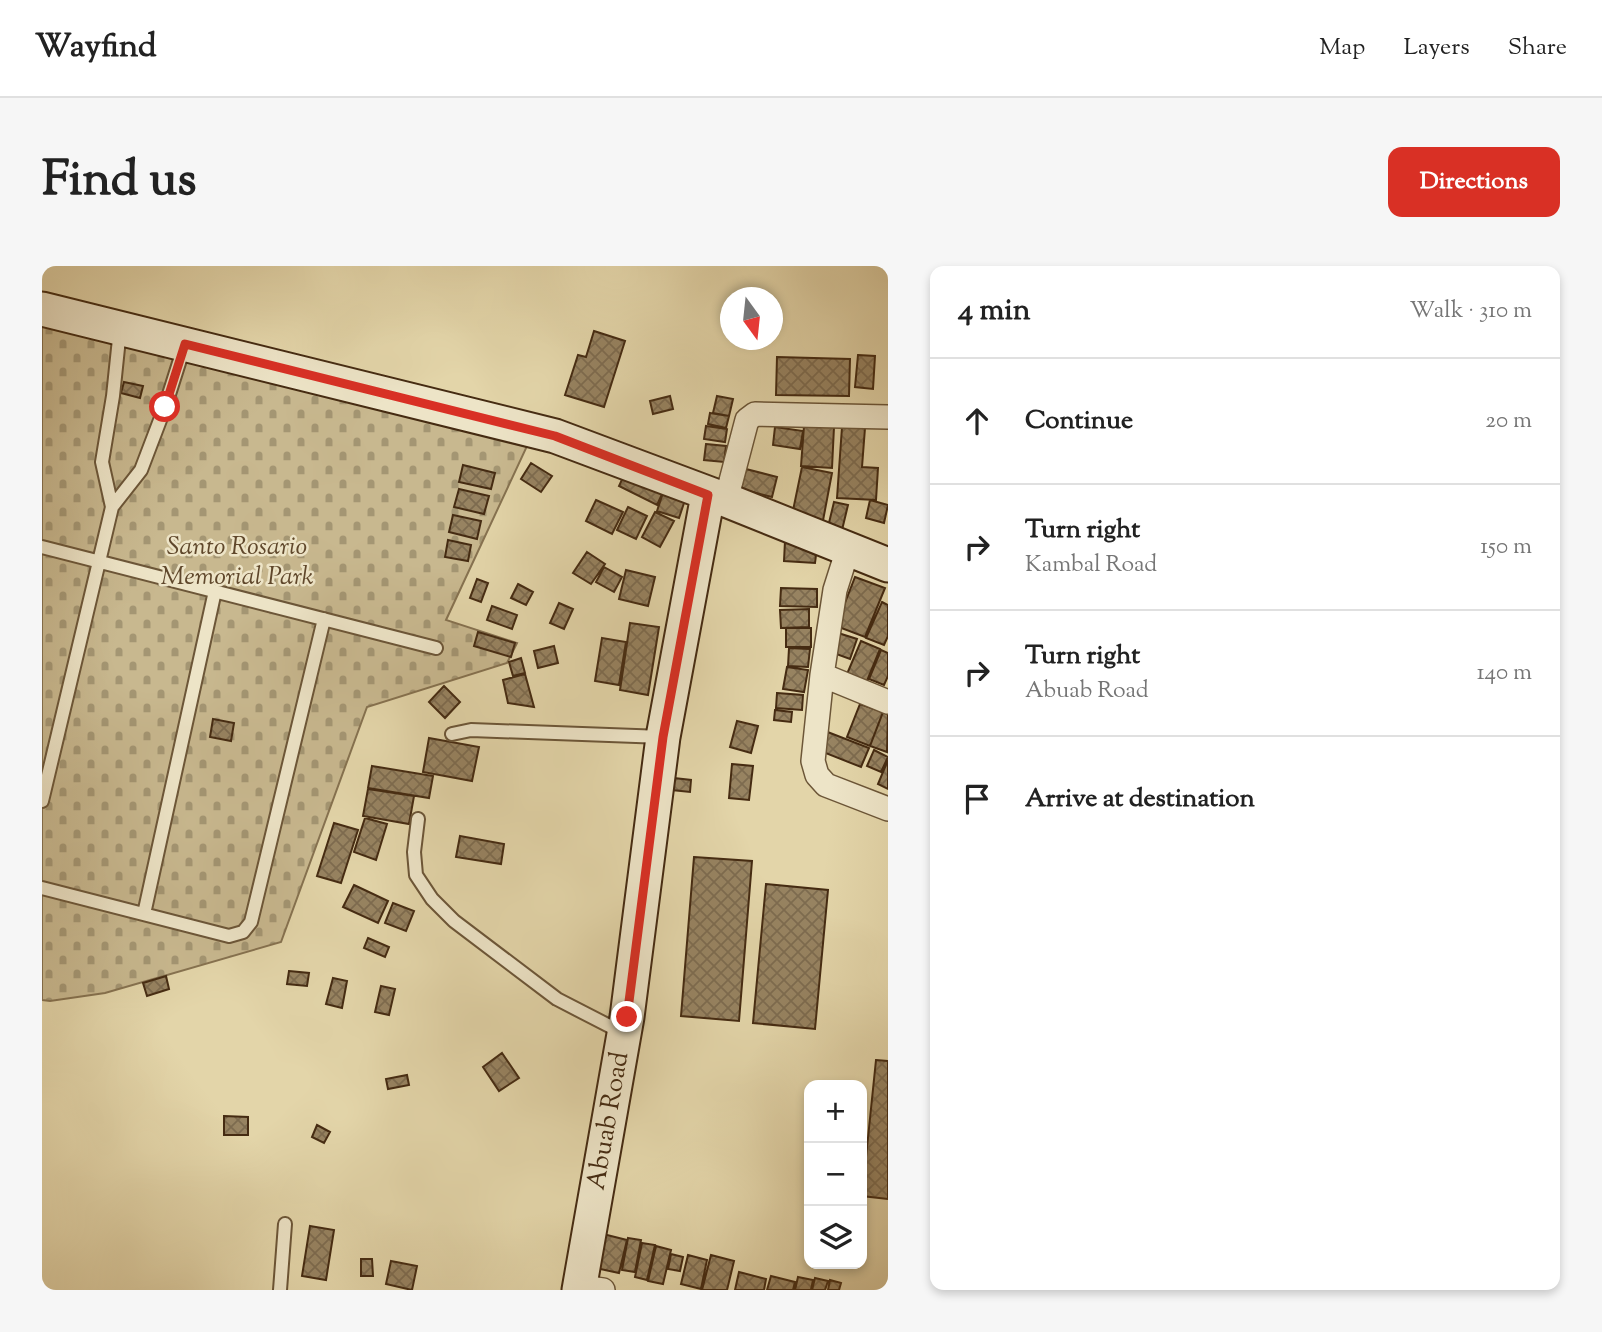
<!DOCTYPE html>
<html lang="en">
<head>
<meta charset="utf-8">
<style>
	:root { --surface:#fff; --page:#f6f6f6; --text:#222; --muted:#767676; --line:#e0e0e0; --accent:#d93025 }
	body { margin:0; font-family:"Sorts Mill Goudy",serif; background:var(--page); color:var(--text) }
	.controls { position:absolute; right:21px; bottom:21px; display:grid; overflow:hidden; border-radius:14px; box-shadow:0 4px 10px #0003 }
	.controls button { width:63px; height:63px; display:grid; place-items:center; padding:0; border:0; border-bottom:2px solid var(--line); background:var(--surface); color:var(--text); font:35px sans-serif }
	.compass { position:absolute; left:678px; top:21px; width:63px; height:63px; border-radius:50%; background:var(--surface); box-shadow:0 4px 10px #0003; rotate:165deg }
	.stop { position:absolute; width:21px; height:21px; margin:-16px; border:5px solid #d93025; border-radius:50%; background:#fff }
	.stop.end { background:#d93025; border-color:#fff; box-shadow:0 2px 7px #0008 }
	.list { margin:0; padding:0; list-style:none }
	h2 { display:flex; justify-content:space-between; align-items:center; height:91px; margin:0; padding:0 28px; font-size:30px }
	h2 small { font-size:23px; font-weight:400; color:var(--muted) }
	.list li { display:grid; grid-template-columns:46px 1fr auto; gap:21px; align-items:center; box-sizing:border-box; height:126px; padding:0 28px; border-top:2px solid var(--line) }
	.list b { display:block; font-size:26px; white-space:nowrap }
	.list p { margin:0; font-size:23px; white-space:nowrap; color:var(--muted) }
	.list em { font-size:23px; font-style:normal; color:var(--muted) }
	.icon { flex:none; width:38px; height:38px; fill:none; stroke:currentColor; stroke-width:2; stroke-linecap:round; stroke-linejoin:round }
	.map { position:relative; flex:none; width:846px; height:1024px; overflow:hidden; border-radius:14px }
	header { display:flex; align-items:center; gap:42px; box-sizing:border-box; height:98px; padding:0 35px; background:var(--surface); border-bottom:2px solid var(--line) }
	header strong { font-size:33px }
	nav { display:flex; gap:38px; margin-inline-start:auto; font-size:24px }
	.intro { display:flex; align-items:center; justify-content:space-between; box-sizing:border-box; height:168px; padding:0 42px }
	h1 { margin:0; font-size:49px }
	.button { padding:18px 32px; border-radius:14px; background:var(--accent); color:#fff; font-size:24px; font-weight:700 }
	main { display:flex; gap:42px; padding:0 42px }
	aside { flex:1; background:var(--surface); border-radius:14px; box-shadow:0 4px 10px #0003 }
	.map>svg:first-child { display:block }
	.cemetery { fill:url(#cemetery-stones); stroke:#867250; stroke-width:2 }
	.building { fill:url(#building-cross-hatch); stroke:#452b12; stroke-width:2 }
	.lines { fill:none; stroke-linecap:round; stroke-linejoin:round }
	.lane-casing { stroke:#6c5638; stroke-width:16 }
	.street-casing { stroke:#6c5638; stroke-width:26 }
	.secondary-casing { stroke:#452b12; stroke-width:37 }
	.lane { stroke:#ede4c7; stroke-width:12 }
	.street { stroke:#ede4c7; stroke-width:23 }
	.secondary { stroke:#ede4c7; stroke-width:33 }
	.route { stroke:#d93025; stroke-width:9 }
	.labels { text-anchor:middle; dominant-baseline:central; stroke-width:5; stroke-linejoin:round; paint-order:stroke }
	.park-label { font-size:26px; font-style:italic; fill:#5f472b; stroke:#ede4c7 }
	.street-label { font-size:26px; fill:#452b12; stroke:#ede4c7 }
</style>
</head>
<body>
<header>
<strong>Wayfind</strong>
<nav><a>Map</a><a>Layers</a><a>Share</a></nav>
</header>
<div class="intro"><h1>Find us</h1><a class="button">Directions</a></div>
<main>
<div class="map">
<svg width="846" height="1024" viewBox="0 0 846 1024">
	<defs>
		<pattern id="cemetery-stones" width="16" height="16" patternUnits="userSpaceOnUse" patternTransform="scale(1.75)"><rect width="16" height="16" fill="#c8b88f"/><path d="M2 7V4a2 2 0 0 1 4 0v3zM10 15v-3a2 2 0 0 1 4 0v3z" fill="#a49673"/></pattern>
		<pattern id="building-cross-hatch" width="8" height="8" patternUnits="userSpaceOnUse" patternTransform="scale(1.75)"><rect width="8" height="8" fill="#978361"/><path d="M0 0l8 8M0 8l8-8" fill="none" stroke="#7d6b4f"/></pattern>
	</defs>
	<rect width="100%" height="100%" fill="#e3d5a9"/>
	<filter id="stains"><feTurbulence type="fractalNoise" baseFrequency=".00286" numOctaves="4"/><feColorMatrix values="0 0 0 0 .2 0 0 0 0 .09 0 0 0 0 .02 0 0 0 .5 -.17"/></filter>
	<radialGradient id="worn" r=".72"><stop offset=".6" stop-color="#630" stop-opacity="0"/><stop offset="1" stop-color="#630" stop-opacity=".3"/></radialGradient>
	<path class="cemetery" d="M 0,51 L 492,165 L 404,354 L 475,377 L 465,397 L 325,441 L 239,676 L 63,727 L 8,735 L 0,734 Z"/>
	<path class="building" d="M 552,65 L 583,75 L 562,141 L 523,129 L 536,89 L 544,91 Z
		M 816,89 L 833,90 L 831,123 L 813,121 Z
		M 735,91 L 808,93 L 807,130 L 734,129 Z
		M 82,116 L 101,120 L 98,132 L 79,127 Z
		M 628,130 L 631,143 L 611,148 L 608,135 Z
		M 675,130 L 691,133 L 687,150 L 671,147 Z
		M 668,147 L 687,150 L 684,162 L 666,158 Z
		M 664,160 L 685,163 L 683,176 L 662,173 Z
		M 762,160 L 792,161 L 790,202 L 759,200 Z
		M 733,161 L 761,165 L 758,183 L 731,179 Z
		M 800,161 L 823,162 L 820,201 L 836,202 L 834,234 L 795,232 Z
		M 664,178 L 684,180 L 682,196 L 662,194 Z
		M 489,197 L 510,210 L 499,226 L 479,213 Z
		M 421,199 L 453,207 L 449,223 L 417,216 Z
		M 760,201 L 790,207 L 779,265 L 748,259 Z
		M 704,203 L 735,211 L 730,231 L 699,223 Z
		M 583,207 L 621,226 L 615,239 L 577,220 Z
		M 417,223 L 447,230 L 442,248 L 412,241 Z
		M 621,227 L 643,234 L 637,252 L 615,245 Z
		M 554,234 L 581,246 L 570,268 L 544,255 Z
		M 828,234 L 846,239 L 842,257 L 824,252 Z
		M 792,236 L 806,239 L 800,264 L 786,261 Z
		M 586,241 L 605,250 L 594,273 L 575,264 Z
		M 613,246 L 632,255 L 618,281 L 600,271 Z
		M 411,249 L 439,255 L 435,273 L 407,266 Z
		M 406,274 L 429,279 L 426,295 L 403,291 Z
		M 743,275 L 774,289 L 773,297 L 742,295 Z
		M 545,286 L 563,298 L 549,318 L 531,307 Z
		M 562,301 L 580,311 L 572,326 L 554,316 Z
		M 584,304 L 613,311 L 606,340 L 577,333 Z
		M 813,311 L 843,322 L 823,371 L 794,360 Z
		M 435,313 L 446,317 L 439,336 L 428,332 Z
		M 476,318 L 491,326 L 484,339 L 469,332 Z
		M 739,322 L 775,323 L 775,341 L 738,340 Z
		M 840,336 L 846,339 L 846,370 L 842,379 L 824,372 Z
		M 517,337 L 531,343 L 522,363 L 508,357 Z
		M 450,340 L 475,349 L 470,363 L 445,354 Z
		M 767,343 L 767,361 L 739,362 L 738,344 Z
		M 588,357 L 617,361 L 606,429 L 578,424 Z
		M 744,362 L 769,362 L 769,381 L 744,381 Z
		M 436,366 L 473,377 L 469,391 L 432,380 Z
		M 793,366 L 815,373 L 808,393 L 786,385 Z
		M 560,372 L 584,376 L 577,419 L 553,415 Z
		M 819,375 L 838,383 L 825,415 L 805,408 Z
		M 512,380 L 516,397 L 496,402 L 492,385 Z
		M 747,382 L 768,383 L 766,401 L 746,400 Z
		M 839,384 L 846,387 L 846,410 L 842,419 L 827,413 Z
		M 479,392 L 483,407 L 471,410 L 467,396 Z
		M 745,401 L 766,404 L 762,426 L 741,423 Z
		M 483,408 L 492,441 L 466,437 L 461,414 Z
		M 402,420 L 418,436 L 403,452 L 387,436 Z
		M 735,427 L 761,429 L 760,444 L 734,442 Z
		M 818,438 L 841,446 L 828,480 L 805,471 Z
		M 733,444 L 750,446 L 749,456 L 732,454 Z
		M 841,446 L 846,448 L 845,486 L 828,480 Z
		M 171,453 L 192,457 L 189,475 L 168,471 Z
		M 695,455 L 716,460 L 709,487 L 688,481 Z
		M 783,465 L 827,482 L 819,501 L 776,484 Z
		M 387,472 L 437,481 L 430,515 L 381,506 Z
		M 832,484 L 846,491 L 839,506 L 825,500 Z
		M 846,494 L 846,523 L 836,518 Z
		M 690,498 L 711,500 L 707,534 L 687,532 Z
		M 330,500 L 391,510 L 387,532 L 326,522 Z
		M 632,512 L 649,514 L 648,526 L 630,524 Z
		M 326,523 L 372,530 L 367,558 L 321,550 Z
		M 323,552 L 345,558 L 334,594 L 312,586 Z
		M 292,557 L 316,564 L 299,617 L 275,610 Z
		M 418,570 L 462,578 L 459,598 L 414,591 Z
		M 652,591 L 710,595 L 697,755 L 639,750 Z
		M 724,618 L 786,624 L 773,763 L 711,757 Z
		M 312,619 L 346,635 L 336,657 L 301,641 Z
		M 351,637 L 372,645 L 364,665 L 343,657 Z
		M 326,672 L 347,681 L 343,691 L 322,682 Z
		M 247,705 L 267,707 L 265,720 L 245,718 Z
		M 124,710 L 127,723 L 105,730 L 101,717 Z
		M 291,712 L 305,715 L 300,742 L 284,738 Z
		M 339,720 L 353,723 L 347,749 L 333,746 Z
		M 460,787 L 477,812 L 457,825 L 441,801 Z
		M 834,794 L 846,795 L 846,933 L 820,930 Z
		M 365,809 L 367,819 L 346,823 L 344,813 Z
		M 182,850 L 206,851 L 206,869 L 182,869 Z
		M 275,859 L 288,866 L 282,877 L 270,871 Z
		M 268,960 L 292,964 L 284,1014 L 260,1010 Z
		M 557,967 L 585,974 L 577,1007 L 549,1001 Z
		M 586,972 L 599,974 L 593,1006 L 580,1004 Z
		M 600,977 L 613,979 L 605,1014 L 593,1011 Z
		M 614,980 L 629,984 L 621,1018 L 606,1015 Z
		M 629,988 L 641,991 L 638,1005 L 626,1003 Z
		M 646,989 L 665,994 L 659,1023 L 639,1018 Z
		M 669,989 L 692,995 L 685,1024 L 660,1024 Z
		M 319,993 L 330,993 L 331,1010 L 319,1010 Z
		M 349,995 L 375,1000 L 370,1024 L 344,1018 Z
		M 697,1006 L 724,1013 L 722,1024 L 693,1024 Z
		M 729,1010 L 753,1016 L 751,1024 L 725,1024 Z
		M 756,1011 L 771,1014 L 769,1024 L 753,1024 Z
		M 773,1012 L 786,1015 L 783,1024 L 770,1024 Z
		M 788,1014 L 799,1017 L 797,1024 L 786,1024 Z"/>
	<g class="lines">
		<defs>
			<path id="lane" d="M 70,241 L 99,204 L 123,141 L 142,81
				M 0,281 L 394,382
				M 410,468 L 429,464 L 621,471
				M 0,535 L 70,241 L 60,196 L 71,130 L 78,63
				M 376,553 L 372,586 L 374,609 L 390,633 L 412,655 L 515,733 L 579,766
				M 0,622 L 187,670 L 201,666 L 209,656 L 282,353
				M 102,648 L 173,325
				M 238,1024 L 243,958"/>
			<path id="street" d="M 684,234 L 705,154 L 713,148 L 846,151
				M 806,283 L 793,324 L 780,409 L 771,495 L 775,509 L 784,519 L 846,543
				M 780,409 L 846,436
				M 554,1023 L 561,1024"/>
			<path id="secondary" d="M 0,43 L 513,170 L 684,234 L 846,299
				M 537,1024 L 585,751 L 621,471 L 666,229"/>
		</defs>
		<use href="#lane" class="lane-casing"/>
		<use href="#street" class="street-casing"/>
		<use href="#secondary" class="secondary-casing"/>
		<use href="#lane" class="lane"/>
		<use href="#street" class="street"/>
		<use href="#secondary" class="secondary"/>
	</g>
	<g class="lines">
		<path class="route" d="M 123,141 L 143,78 L 513,170 L 666,229 L 621,471 L 585,751"/>
	</g>
	<g class="labels">
		<g class="park-label">
			<text x="195" y="281">Santo Rosario<tspan x="195" dy="30">Memorial Park</tspan></text>
		</g>
		<g class="street-label">
			<text transform="translate(567 855) rotate(-80)">Abuab Road</text>
		</g>
	</g>
	<rect width="100%" height="100%" filter="url(#stains)"/>
	<rect width="100%" height="100%" fill="url(#worn)"/>
</svg>
<div class="controls">
<button>+</button>
<button>−</button>
<button><svg class="icon" aria-label="layers" viewBox="0 0 24 24"><path d="M12 4l9 5-9 5-9-5zM3 14l9 5 9-5"/></svg></button>
</div>
<svg class="compass" viewBox="-18 -18 36 36"><path d="M0-13l5 13h-10z" fill="#e53935"/><path d="M0 13l5-13h-10z" fill="#767676"/></svg>
<div class="stop" style="left:123px;top:141px"></div>
<div class="stop end" style="left:585px;top:751px"></div>
</div>
<aside>
<h2>4 min<small>Walk · 310 m</small></h2>
<ul class="list">
<li><svg class="icon" aria-label="ahead" viewBox="0 0 24 24"><path d="M12 20V5M6 11l6-6 6 6"/></svg><div><b>Continue</b></div><em>20 m</em></li>
<li><svg class="icon" aria-label="right" viewBox="0 0 24 24"><path d="M7 20v-9h11M14 6l5 5-5 5"/></svg><div><b>Turn right</b><p>Kambal Road</p></div><em>150 m</em></li>
<li><svg class="icon" aria-label="right" viewBox="0 0 24 24"><path d="M7 20v-9h11M14 6l5 5-5 5"/></svg><div><b>Turn right</b><p>Abuab Road</p></div><em>140 m</em></li>
<li><svg class="icon" aria-label="arrive" viewBox="0 0 24 24"><path d="M6 21V4h12l-3 4 3 4H6"/></svg><div><b>Arrive at destination</b></div></li>
</ul>
</aside>
</main>
</body>
</html>
